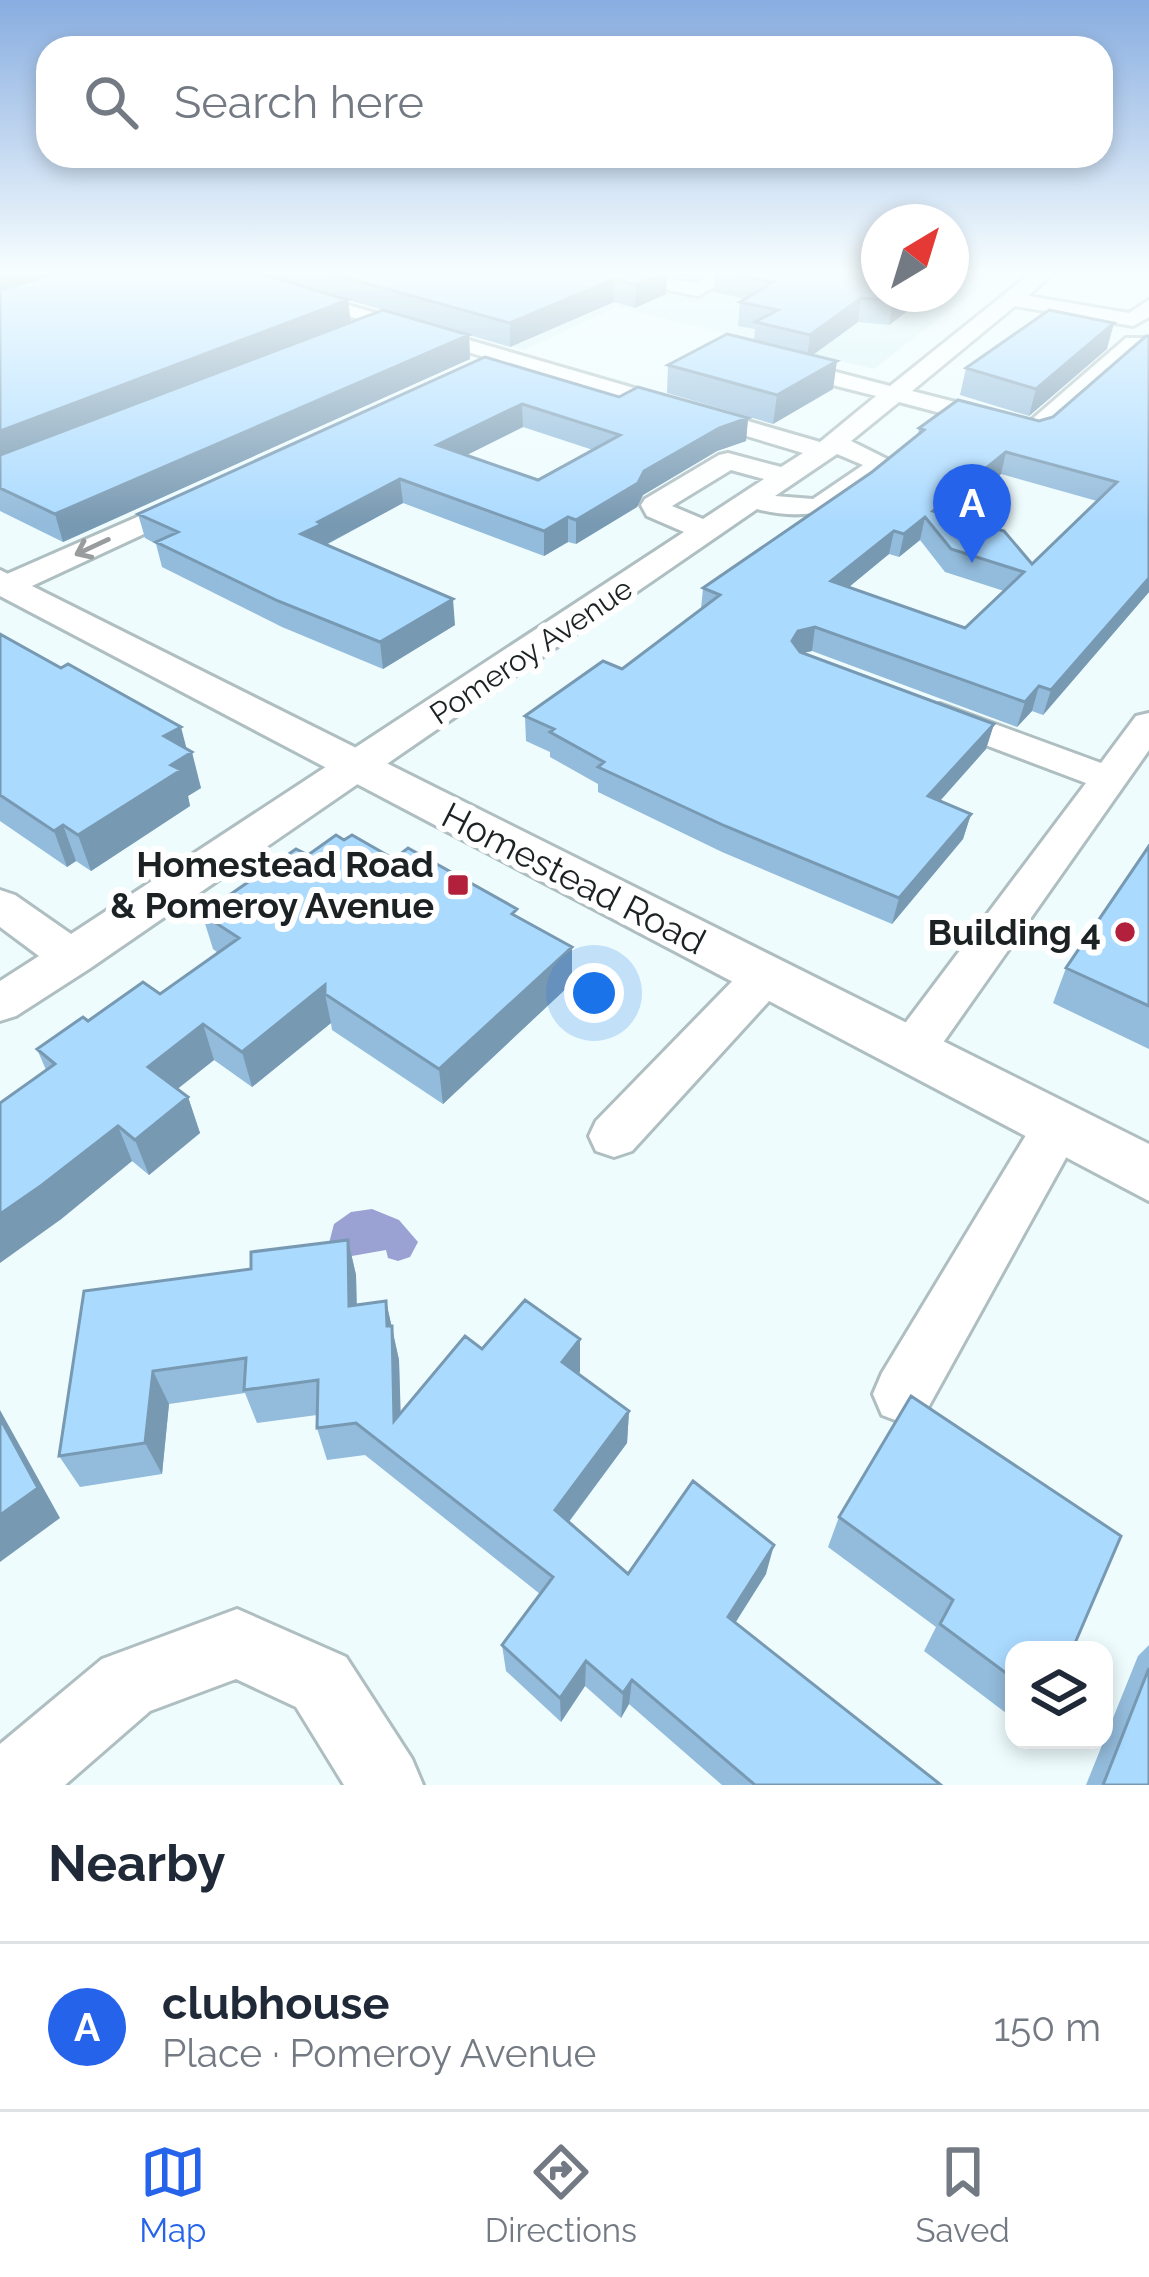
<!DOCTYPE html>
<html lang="en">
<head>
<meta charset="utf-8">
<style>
	:root { --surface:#fff; --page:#f6f6f7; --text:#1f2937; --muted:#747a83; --line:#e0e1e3; --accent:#2563eb }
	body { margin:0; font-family:Raleway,sans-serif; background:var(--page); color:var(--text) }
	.controls { position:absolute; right:36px; bottom:36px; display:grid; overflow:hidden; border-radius:24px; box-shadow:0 6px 18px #0003 }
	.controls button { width:108px; height:108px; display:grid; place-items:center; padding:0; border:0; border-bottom:3px solid var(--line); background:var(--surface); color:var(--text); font:60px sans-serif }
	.compass { position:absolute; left:861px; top:204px; width:108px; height:108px; border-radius:50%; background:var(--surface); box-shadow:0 6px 18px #0003; rotate:38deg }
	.you { position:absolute; left:594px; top:993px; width:42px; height:42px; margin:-30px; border:9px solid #fff; border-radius:50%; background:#1a73e8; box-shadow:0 0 0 18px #1a73e833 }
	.badge { display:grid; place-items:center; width:78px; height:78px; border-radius:50%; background:var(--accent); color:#fff; font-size:39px; font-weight:700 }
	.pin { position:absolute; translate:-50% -99px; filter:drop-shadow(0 3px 6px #0008) }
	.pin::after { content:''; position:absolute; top:63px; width:42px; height:36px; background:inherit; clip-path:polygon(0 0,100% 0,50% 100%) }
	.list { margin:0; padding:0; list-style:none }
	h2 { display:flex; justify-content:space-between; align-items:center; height:156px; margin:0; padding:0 48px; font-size:51px }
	h2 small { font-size:39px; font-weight:400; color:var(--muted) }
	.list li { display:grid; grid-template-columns:78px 1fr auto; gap:36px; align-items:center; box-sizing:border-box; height:168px; padding:0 48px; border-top:3px solid var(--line) }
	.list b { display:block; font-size:45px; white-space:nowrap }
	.list p { margin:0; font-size:39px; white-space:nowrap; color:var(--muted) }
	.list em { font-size:39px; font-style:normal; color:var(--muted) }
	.icon { flex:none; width:66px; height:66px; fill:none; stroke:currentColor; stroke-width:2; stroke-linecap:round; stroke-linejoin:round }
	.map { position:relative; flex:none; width:1149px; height:1785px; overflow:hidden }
	.search { position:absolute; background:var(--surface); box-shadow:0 6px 18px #0003; left:36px; right:36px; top:36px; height:132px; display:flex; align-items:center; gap:30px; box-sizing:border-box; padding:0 42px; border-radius:36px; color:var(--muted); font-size:45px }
	.sheet { height:324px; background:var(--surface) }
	nav { display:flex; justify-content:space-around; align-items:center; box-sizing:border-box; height:168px; border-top:3px solid var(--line); background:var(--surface); font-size:33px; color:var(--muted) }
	nav a { display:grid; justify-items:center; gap:6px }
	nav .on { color:var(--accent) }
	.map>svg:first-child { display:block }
	.built { fill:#d9f3f8 }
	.water { fill:#99a2d3 }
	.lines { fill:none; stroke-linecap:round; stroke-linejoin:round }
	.minor-casing { stroke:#aebec1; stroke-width:6 }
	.major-casing { stroke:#aebec1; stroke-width:6 }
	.minor { fill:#fff; fill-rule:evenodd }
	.major { fill:#fff; fill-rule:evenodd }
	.wall { fill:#93bbdb; fill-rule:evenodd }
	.shaded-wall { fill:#7899b2 }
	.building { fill:#abdaff; stroke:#7899b2; stroke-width:3; fill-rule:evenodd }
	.oneway { stroke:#999c9c }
	.poi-dot { fill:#b3203b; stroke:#fff; stroke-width:4.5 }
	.labels { text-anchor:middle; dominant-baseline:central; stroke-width:12; stroke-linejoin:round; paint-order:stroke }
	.far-street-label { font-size:30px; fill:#1c2223; stroke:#fff }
	.poi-label { font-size:36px; font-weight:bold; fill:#1c2223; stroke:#fff; text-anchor:end }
	.street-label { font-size:36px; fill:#1c2223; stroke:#fff }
</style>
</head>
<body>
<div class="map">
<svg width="1149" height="1785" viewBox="0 0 1149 1785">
	<rect width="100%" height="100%" fill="#eefcfe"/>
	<path class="built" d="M 255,273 L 879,273 L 879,294 L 951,294 L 951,273 L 998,273 L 874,369 L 617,307 L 524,350 Z"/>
	<path class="water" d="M 372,1209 L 399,1220 L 418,1242 L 410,1257 L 398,1261 L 388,1258 L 386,1250 L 346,1257 L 329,1243 L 334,1224 L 351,1212 Z"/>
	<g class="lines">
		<defs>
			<path id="minor" d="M 206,273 L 238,273 L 820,442 L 876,396 L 774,370 L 774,360 L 782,358 L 890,386 L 1031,273 L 1053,273 L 1028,296 L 1129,313 L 1149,300 L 1149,317 L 1133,326 L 1015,306 L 912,391 L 1030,421 L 1126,338 L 1142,338 L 1145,343 L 1044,435 L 1035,438 L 899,402 L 851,441 L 895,463 C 858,507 812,524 757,509 L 89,969 L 16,1016 L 0,1021 L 0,981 L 39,956 L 0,927 L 0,890 L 15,895 L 71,934 L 684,532 L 647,516 L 641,505 L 645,499 L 719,455 L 728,453 L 781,467 L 803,453 ZM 837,454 L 863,465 L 813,499 L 775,496 ZM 731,470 L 764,479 L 703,519 L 672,506 Z
				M 644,273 L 669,273 L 665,278 L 695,283 L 713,273 L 737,274 L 698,296 L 639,284 L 636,280 Z
				M 192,493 L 202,495 L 206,501 L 202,507 L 19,592 L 0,592 L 0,577 Z
				M 940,704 L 1101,763 L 1136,716 L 1149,713 L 1149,750 L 928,1064 L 911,1070 L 894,1064 L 887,1051 L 894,1038 L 1086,783 L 927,723 L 922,715 L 927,707 Z
				M 765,960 L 781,964 L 788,976 L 781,988 L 632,1151 L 614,1157 L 596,1151 L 589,1136 L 596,1121 L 749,964 Z
				M 1058,1106 L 1076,1112 L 1083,1127 L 924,1415 L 903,1423 L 882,1415 L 873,1394 L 882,1373 L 1040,1112 Z
				M 237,1609 L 346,1657 L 412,1759 L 423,1785 L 344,1785 L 296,1707 L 236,1679 L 150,1711 L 65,1785 L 0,1785 L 0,1744 L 102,1659 Z"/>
			<path id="major" d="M 0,570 L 1149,1144 L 1149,1201 L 0,596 Z"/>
		</defs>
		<use href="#minor" class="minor-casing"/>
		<use href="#major" class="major-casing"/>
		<use href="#minor" class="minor"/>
		<use href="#major" class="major"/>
	</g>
	<path class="wall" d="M 0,273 L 667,273 L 666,294 L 635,308 L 614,302 L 510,347 L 469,335 L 470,359 L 63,542 L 0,511 ZM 348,300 L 383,310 L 350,322 Z
		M 672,273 L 704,273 L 694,278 Z
		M 715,273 L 879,273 L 930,294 L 889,325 L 858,322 L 813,355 L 833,389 L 773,424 L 667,393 L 668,365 L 754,340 L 755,329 L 738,326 L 740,302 L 745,299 L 714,292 Z
		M 1149,336 L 1149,592 L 1043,715 L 1032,711 L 1017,727 L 812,651 L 803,653 L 994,724 L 986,749 L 940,801 L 971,814 L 963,839 L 892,924 L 722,852 L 598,792 L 598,784 L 550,757 L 550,752 L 526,741 L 525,716 L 622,669 L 701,609 L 703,588 L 872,472 L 918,435 L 919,428 L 1039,421 L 1053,417 ZM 1001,474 L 1097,501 L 1032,564 L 950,516 ZM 920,540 L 945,572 L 1004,591 L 965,628 L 849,587 L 889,554 L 899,557 Z
		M 1107,349 L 1029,416 L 960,395 L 966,368 Z
		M 485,357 L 619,397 L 748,418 L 746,441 L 717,451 L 643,495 L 637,507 L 576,544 L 568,542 L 544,556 L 403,503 L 326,545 L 455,625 L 383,669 L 282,627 L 162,567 L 156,544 L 145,538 L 138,514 ZM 523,427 L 593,450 L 538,480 L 466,455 Z
		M 0,634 L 187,750 L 201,788 L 188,796 L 190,806 L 91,871 L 76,861 L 67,867 L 0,821 Z
		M 344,840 L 394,859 L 518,917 L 572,983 L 443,1104 L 332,1030 L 331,1023 L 252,1087 L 214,1060 L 177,1089 L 188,1097 L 200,1133 L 149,1175 L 132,1161 L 60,1220 L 46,1070 L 37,1049 L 88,1021 L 160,994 L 218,953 L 213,949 L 202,914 L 308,855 Z
		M 1149,846 L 1149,1049 L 1053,1003 L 1066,968 Z
		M 348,1240 L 356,1275 L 357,1305 L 386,1301 L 399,1360 L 400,1414 L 482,1349 L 580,1339 L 579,1374 L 629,1411 L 627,1443 L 569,1522 L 628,1574 L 766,1574 L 735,1622 L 941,1785 L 722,1785 L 629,1704 L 621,1718 L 585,1686 L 561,1722 L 506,1671 L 502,1645 L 540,1594 L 365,1455 L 327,1460 L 317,1428 L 317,1415 L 257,1423 L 245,1393 L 169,1404 L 162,1474 L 80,1487 L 59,1456 L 251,1269 Z
		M 911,1396 L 1014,1650 L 1014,1711 L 1010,1716 L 924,1651 L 936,1627 L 828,1547 L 839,1517 Z
		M 1149,1645 L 1149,1785 L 1086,1785 L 1138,1656 Z"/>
	<path class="shaded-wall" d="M 0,273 L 70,273 L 0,293 Z
		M 663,273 L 667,273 L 666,294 L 635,308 L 636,285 Z
		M 614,279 L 614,302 L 510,347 L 510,323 Z
		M 903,294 L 930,294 L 889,325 L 893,301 Z
		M 861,298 L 858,322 L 807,359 L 810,335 Z
		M 348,300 L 351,323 L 0,461 L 0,431 Z
		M 1114,323 L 1107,349 L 1029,416 L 1036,389 Z
		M 469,335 L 470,359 L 63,542 L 55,514 Z
		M 837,361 L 833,389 L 773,424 L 777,395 Z
		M 522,404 L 523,427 L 439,469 L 437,445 Z
		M 748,418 L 746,441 L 717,451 L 643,495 L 637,507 L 576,544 L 576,520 L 644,471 L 719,428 Z
		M 1006,452 L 1001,474 L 934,529 L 933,511 Z
		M 400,479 L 403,503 L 325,545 L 301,534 L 318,522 Z
		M 568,517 L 568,542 L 544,556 L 544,531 Z
		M 925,517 L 920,540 L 899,557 L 904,534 Z
		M 894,531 L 889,554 L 827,605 L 831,581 Z
		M 1149,578 L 1149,592 L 1043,715 L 1051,690 Z
		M 453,599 L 455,625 L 383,669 L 380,642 Z
		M 815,627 L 812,651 L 794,655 L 792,641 L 798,631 Z
		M 1039,686 L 1032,711 L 1017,727 L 1025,702 Z
		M 994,724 L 986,749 L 922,821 L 928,796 Z
		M 181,727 L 188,754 L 192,752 L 201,788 L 188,796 L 190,806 L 91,871 L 78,835 L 164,736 Z
		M 971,814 L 963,839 L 892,924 L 899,898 Z
		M 63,825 L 76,861 L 67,867 L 54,831 Z
		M 572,947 L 572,983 L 443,1104 L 439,1069 Z
		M 325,985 L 325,994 L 331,1023 L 252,1087 L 242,1052 Z
		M 203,1024 L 214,1060 L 161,1102 L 148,1067 Z
		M 188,1097 L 200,1133 L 149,1175 L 135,1140 Z
		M 118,1126 L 132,1161 L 60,1220 L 0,1263 L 0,1214 Z
		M 348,1240 L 356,1275 L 357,1340 L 349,1306 Z
		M 386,1301 L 399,1360 L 402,1453 L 394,1421 Z
		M 580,1339 L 580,1372 L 562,1395 L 562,1362 Z
		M 153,1371 L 169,1404 L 162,1474 L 145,1443 Z
		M 0,1410 L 60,1518 L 0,1562 Z
		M 629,1411 L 627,1443 L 555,1540 L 555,1510 Z
		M 774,1545 L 766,1574 L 722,1644 L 728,1617 Z
		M 586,1661 L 585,1686 L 561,1722 L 560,1698 Z
		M 632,1680 L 629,1704 L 621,1718 L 623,1693 Z"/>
	<path class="building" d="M 56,273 L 259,273 L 348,300 L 0,431 L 0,290 Z
		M 329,273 L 663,273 L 636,285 L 614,279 L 510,323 Z
		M 731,273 L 879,273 L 879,294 L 903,294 L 893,301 L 861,298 L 810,335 L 755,322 L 778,310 L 740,302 L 773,282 Z
		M 383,310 L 469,335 L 55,514 L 0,488 L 0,455 Z
		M 1049,310 L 1114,323 L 1036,389 L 966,368 Z
		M 727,334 L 837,361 L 777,395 L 668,365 Z
		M 1146,336 L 1149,336 L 1149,578 L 1051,690 L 1039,686 L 1025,702 L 815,627 L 798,631 L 792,641 L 800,652 L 994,724 L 928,796 L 971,814 L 899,898 L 725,826 L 598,767 L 604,762 L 550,732 L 554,729 L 525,716 L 603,661 L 622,669 L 720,595 L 703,588 L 872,472 L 924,430 L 919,428 L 958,400 L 1039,421 L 1053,417 ZM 1006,452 L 1117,482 L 1032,564 L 1004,531 L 933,511 ZM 925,517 L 951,549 L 1024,572 L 965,628 L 831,581 L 894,531 L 904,534 Z
		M 485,357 L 619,397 L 638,387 L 748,418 L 719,428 L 644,471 L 638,483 L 576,520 L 568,517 L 544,531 L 400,479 L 318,522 L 322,524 L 301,534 L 453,599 L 380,642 L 278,601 L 156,542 L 178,532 L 138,514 ZM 522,404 L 620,435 L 538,480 L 437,445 Z
		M 0,634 L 61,668 L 68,664 L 181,727 L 164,736 L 192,752 L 171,765 L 181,770 L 78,835 L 63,825 L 54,831 L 0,795 Z
		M 336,835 L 344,840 L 352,835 L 394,859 L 408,848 L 517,909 L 512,914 L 572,947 L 439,1069 L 325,994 L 325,985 L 242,1052 L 203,1024 L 148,1067 L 188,1097 L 135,1140 L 118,1126 L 42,1185 L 0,1214 L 0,1103 L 55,1064 L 37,1049 L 83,1017 L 88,1021 L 143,982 L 160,994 L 239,938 L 202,914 L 296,849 L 308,855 Z
		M 1149,846 L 1149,1006 L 1066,968 Z
		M 348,1240 L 349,1306 L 386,1301 L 387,1326 L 392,1326 L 394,1421 L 465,1336 L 482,1349 L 525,1300 L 580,1339 L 562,1362 L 629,1411 L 555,1510 L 628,1574 L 693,1481 L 774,1545 L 728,1617 L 941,1785 L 755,1785 L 632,1680 L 623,1693 L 586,1661 L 560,1698 L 502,1645 L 553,1577 L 356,1423 L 317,1428 L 318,1380 L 244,1390 L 246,1358 L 153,1371 L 145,1443 L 59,1456 L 84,1291 L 251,1269 L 251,1252 Z
		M 911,1396 L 1121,1536 L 1072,1650 L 1014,1650 L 1014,1679 L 940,1624 L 953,1600 L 839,1517 Z
		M 0,1418 L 38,1488 L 0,1515 Z
		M 1149,1668 L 1149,1785 L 1103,1785 Z"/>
	<defs><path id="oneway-shaft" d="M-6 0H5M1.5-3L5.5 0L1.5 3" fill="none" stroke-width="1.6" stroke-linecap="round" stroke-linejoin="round" transform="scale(3)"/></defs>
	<use class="oneway" href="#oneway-shaft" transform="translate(92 547) rotate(155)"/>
	<linearGradient id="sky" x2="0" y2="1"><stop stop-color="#88ade0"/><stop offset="0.52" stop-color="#f7feff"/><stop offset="1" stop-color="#f7feff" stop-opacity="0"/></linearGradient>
	<rect width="1149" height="523" fill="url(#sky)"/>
	<g class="poi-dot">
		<rect x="446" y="873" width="24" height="24" rx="6"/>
		<circle cx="1125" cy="932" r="12"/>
	</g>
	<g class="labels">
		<g class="far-street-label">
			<text transform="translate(531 651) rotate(-34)">Pomeroy Avenue</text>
		</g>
		<g class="poi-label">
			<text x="434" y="864">Homestead Road<tspan x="434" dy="41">&amp; Pomeroy Avenue</tspan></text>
			<text x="1101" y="932">Building 4</text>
		</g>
		<g class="street-label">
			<text transform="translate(574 878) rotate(27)">Homestead Road</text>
		</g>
	</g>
</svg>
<div class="controls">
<button><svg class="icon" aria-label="layers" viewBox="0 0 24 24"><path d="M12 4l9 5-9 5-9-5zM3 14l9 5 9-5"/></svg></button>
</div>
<svg class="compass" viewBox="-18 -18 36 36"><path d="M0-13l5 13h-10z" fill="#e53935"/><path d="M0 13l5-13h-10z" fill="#747a83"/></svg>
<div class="you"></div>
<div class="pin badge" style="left:972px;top:563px">A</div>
<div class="search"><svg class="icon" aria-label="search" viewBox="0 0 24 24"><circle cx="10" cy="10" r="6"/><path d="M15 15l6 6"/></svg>Search here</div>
</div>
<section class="sheet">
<h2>Nearby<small></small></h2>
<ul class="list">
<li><span class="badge">A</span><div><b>clubhouse</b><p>Place · Pomeroy Avenue</p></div><em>150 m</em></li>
</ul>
</section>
<nav>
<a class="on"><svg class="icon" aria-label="map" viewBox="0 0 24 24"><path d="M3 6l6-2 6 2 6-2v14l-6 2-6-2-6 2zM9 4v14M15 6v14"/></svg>Map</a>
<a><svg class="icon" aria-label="directions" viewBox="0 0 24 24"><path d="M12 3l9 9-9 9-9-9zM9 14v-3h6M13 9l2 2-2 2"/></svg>Directions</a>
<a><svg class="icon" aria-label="saved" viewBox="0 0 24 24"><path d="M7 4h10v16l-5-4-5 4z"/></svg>Saved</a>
</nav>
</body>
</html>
